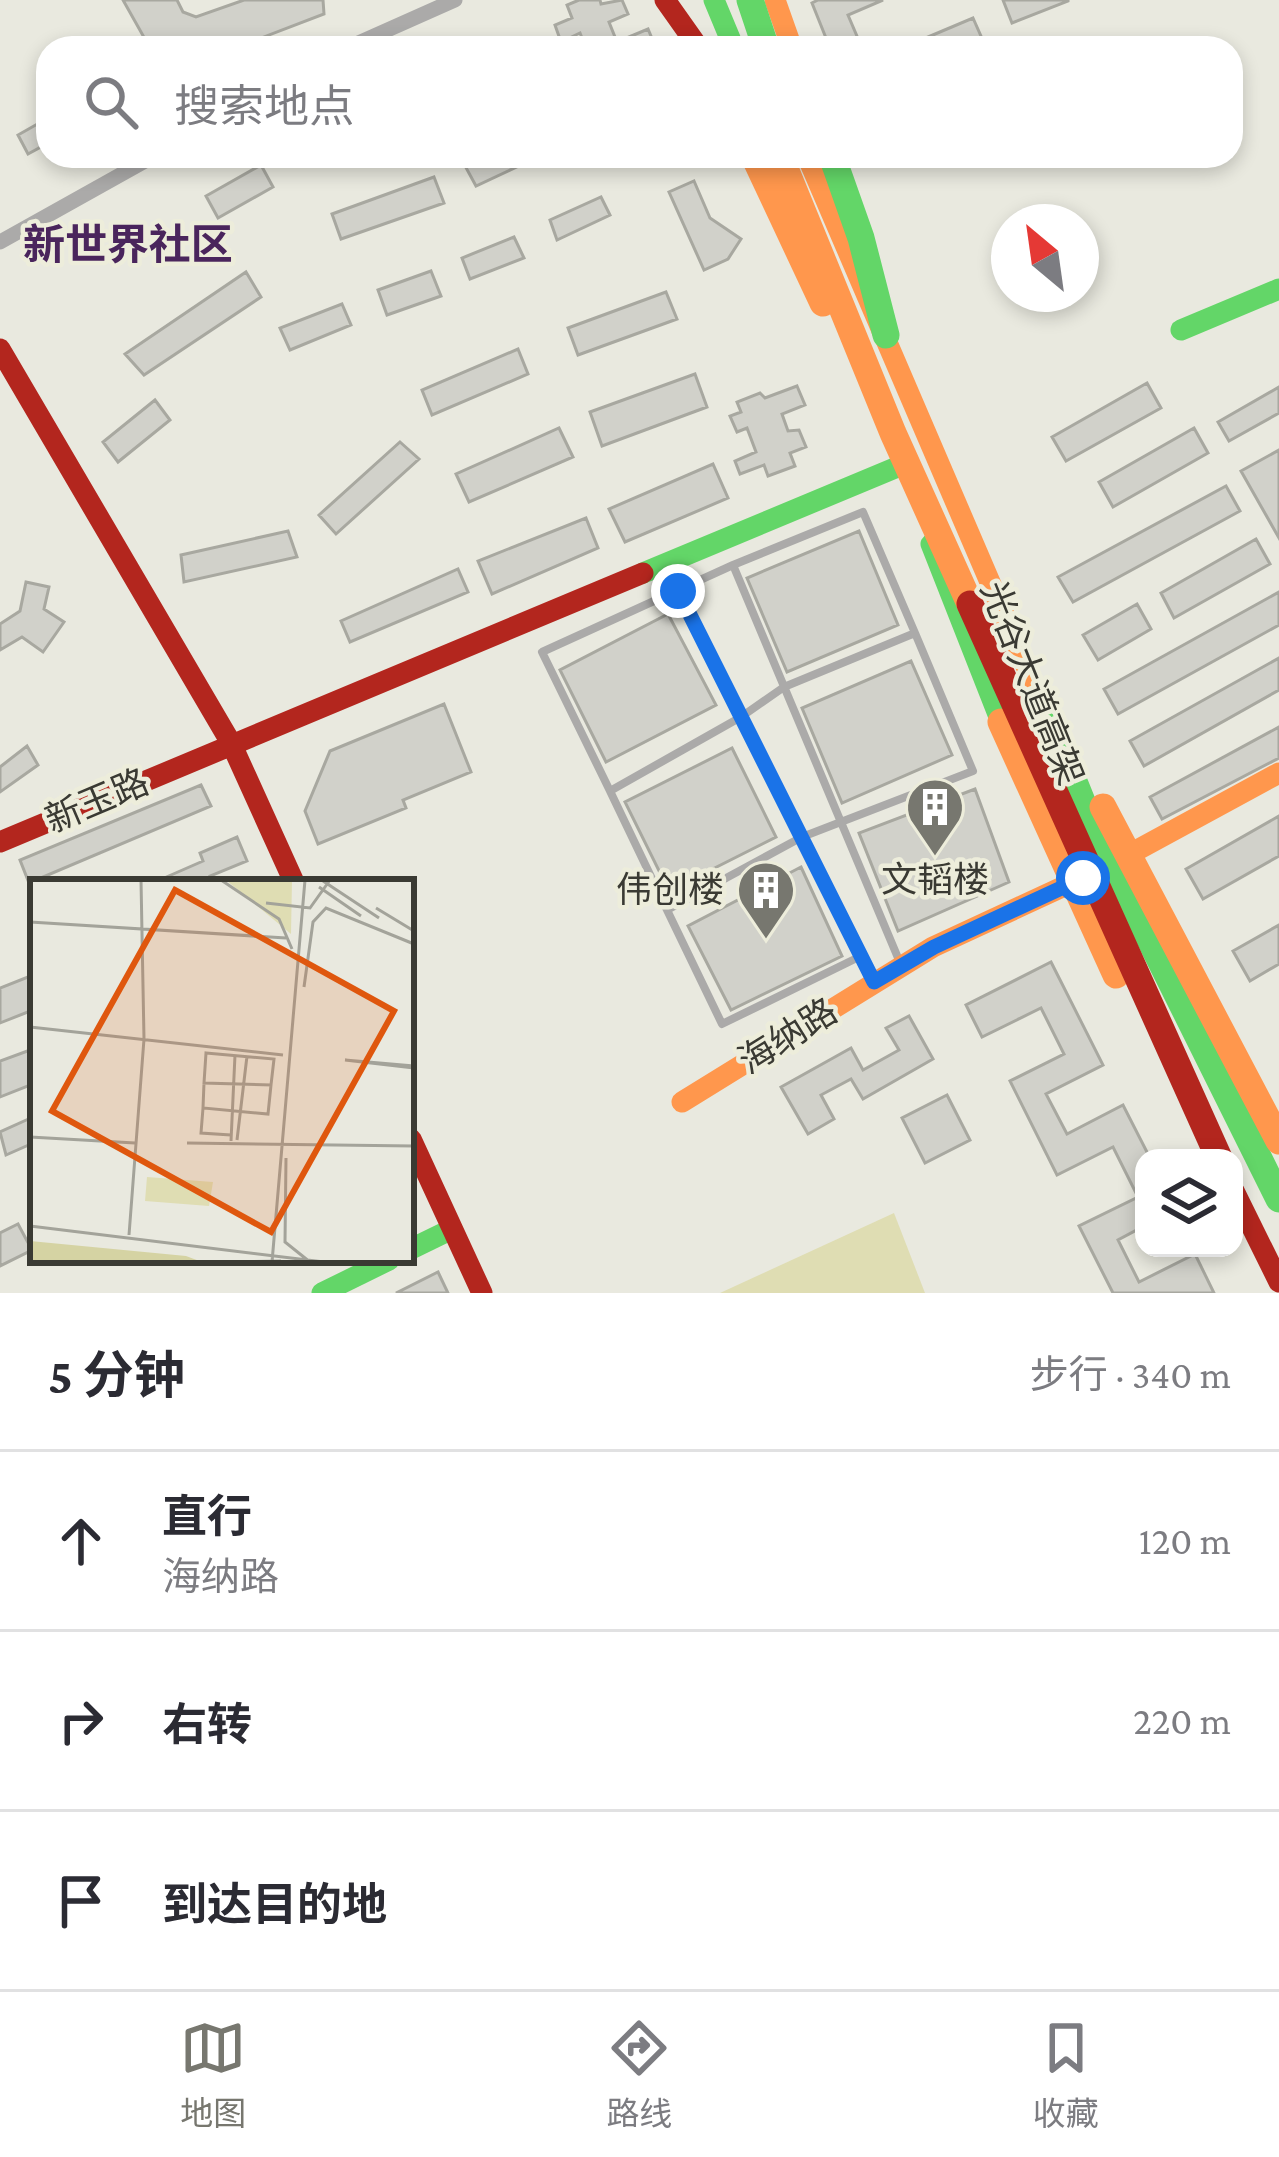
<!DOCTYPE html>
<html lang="zh">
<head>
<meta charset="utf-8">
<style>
	:root { --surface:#fff; --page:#f7f7f7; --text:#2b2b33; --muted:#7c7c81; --line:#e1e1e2; --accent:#77776f }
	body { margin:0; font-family:"Crimson Pro","Noto Sans SC",serif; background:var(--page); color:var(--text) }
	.controls { position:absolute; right:36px; bottom:36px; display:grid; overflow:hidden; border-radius:24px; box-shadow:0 6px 18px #0003 }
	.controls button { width:108px; height:108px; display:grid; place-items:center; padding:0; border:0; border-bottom:3px solid var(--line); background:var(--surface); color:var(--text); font:60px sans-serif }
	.compass { position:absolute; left:991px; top:204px; width:108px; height:108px; border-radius:50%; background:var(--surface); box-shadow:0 6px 18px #0003; rotate:331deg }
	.stop { position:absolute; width:36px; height:36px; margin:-27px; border:9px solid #1a73e8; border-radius:50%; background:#fff }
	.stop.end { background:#1a73e8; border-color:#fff; box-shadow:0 3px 12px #0008 }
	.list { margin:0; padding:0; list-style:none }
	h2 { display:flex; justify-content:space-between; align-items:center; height:156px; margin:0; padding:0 48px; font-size:51px }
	h2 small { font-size:39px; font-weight:400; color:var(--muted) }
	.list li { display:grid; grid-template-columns:78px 1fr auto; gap:36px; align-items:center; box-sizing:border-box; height:180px; padding:0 48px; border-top:3px solid var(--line) }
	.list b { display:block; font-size:45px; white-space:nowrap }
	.list p { margin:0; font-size:39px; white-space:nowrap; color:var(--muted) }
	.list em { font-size:39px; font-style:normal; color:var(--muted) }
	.icon { flex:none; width:66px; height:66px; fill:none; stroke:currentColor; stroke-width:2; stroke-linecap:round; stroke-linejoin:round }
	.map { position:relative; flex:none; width:1279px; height:1293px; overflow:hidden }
	.search { position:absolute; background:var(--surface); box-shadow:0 6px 18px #0003; left:36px; right:36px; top:36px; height:132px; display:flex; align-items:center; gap:30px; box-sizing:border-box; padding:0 42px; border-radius:36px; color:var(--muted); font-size:45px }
	.sheet { height:696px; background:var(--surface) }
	nav { display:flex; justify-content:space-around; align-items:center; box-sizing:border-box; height:168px; border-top:3px solid var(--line); background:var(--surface); font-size:33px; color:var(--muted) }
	nav a { display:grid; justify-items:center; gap:6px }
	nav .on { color:var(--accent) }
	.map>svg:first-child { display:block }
	.green { fill:#dfddb3 }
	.building { fill:#d1d1ca; stroke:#a8a8a0; stroke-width:3 }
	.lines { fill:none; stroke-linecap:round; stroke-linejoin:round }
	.lane { stroke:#abaaa9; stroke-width:8 }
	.street { stroke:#abaaa9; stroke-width:15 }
	.fast { stroke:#63d668; stroke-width:21 }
	.slow { stroke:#ff974d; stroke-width:21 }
	.jam { stroke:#b3261e; stroke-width:21 }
	.fast-bridge { stroke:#63d668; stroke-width:27 }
	.slow-bridge { stroke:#ff974d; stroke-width:27 }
	.jam-bridge { stroke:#b3261e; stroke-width:27 }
	.route { stroke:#1a73e8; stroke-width:15 }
	.labels { text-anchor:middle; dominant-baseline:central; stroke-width:9; stroke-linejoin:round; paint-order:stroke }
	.street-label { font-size:36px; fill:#3a3a33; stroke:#ededdb }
	.poi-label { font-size:36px; fill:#3a3a33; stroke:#ededdb }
	.quarter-label { font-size:42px; font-weight:bold; fill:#4a255c; stroke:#ededdb }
	.inset-road { fill:none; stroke:#a3a39a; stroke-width:3 }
	.view { fill:#df570e; fill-opacity:0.15; stroke:#df570e; stroke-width:6 }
	.inset-edge { fill:none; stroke:#3a3a33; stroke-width:6 }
</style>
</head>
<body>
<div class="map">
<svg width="1279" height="1293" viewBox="0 0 1279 1293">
	<rect width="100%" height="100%" fill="#e9e9df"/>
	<path class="green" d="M 894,1213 L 925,1293 L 720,1293 Z"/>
	<path class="building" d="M 123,0 L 177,0 L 183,12 L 196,17 L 244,0 L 323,0 L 324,14 L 235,48 L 150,48 Z
		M 579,0 L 600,0 L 601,4 L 622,0 L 628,14 L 609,22 L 617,42 L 648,29 L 656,48 L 586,48 L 580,33 L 561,42 L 555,25 L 572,18 L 567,5 Z
		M 818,0 L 883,0 L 848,15 L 862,48 L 830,48 L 812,3 Z
		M 1003,0 L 1068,0 L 1068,1 L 1012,23 Z
		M 973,18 L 984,43 L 972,48 L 902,48 Z
		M 48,118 L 48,143 L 28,154 L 18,135 Z
		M 480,156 L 540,156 L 476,186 L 464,164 Z
		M 261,165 L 273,187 L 218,218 L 206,196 Z
		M 434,177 L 444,203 L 341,239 L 332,214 Z
		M 694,181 L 710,218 L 741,239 L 728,259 L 704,270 L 669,192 Z
		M 601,197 L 610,215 L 557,240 L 550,220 Z
		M 514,237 L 524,258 L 470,279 L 462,258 Z
		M 431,271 L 441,296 L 387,315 L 378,290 Z
		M 246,272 L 261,297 L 144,375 L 125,354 Z
		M 666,292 L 677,319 L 578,355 L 568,328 Z
		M 342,304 L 351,325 L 290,350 L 280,328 Z
		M 518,349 L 528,374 L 432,415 L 422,390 Z
		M 695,374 L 707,407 L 602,446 L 590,412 Z
		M 1147,383 L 1161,408 L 1066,461 L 1052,437 Z
		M 797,386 L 805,405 L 782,414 L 788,431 L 799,430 L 806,447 L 790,453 L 795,466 L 768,476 L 764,465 L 740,474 L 735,461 L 756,452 L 747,428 L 737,432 L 730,416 L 741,412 L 737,402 L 760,393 L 765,398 Z
		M 1279,387 L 1279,413 L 1229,441 L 1218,422 Z
		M 155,400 L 170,420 L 118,462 L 103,442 Z
		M 559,428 L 573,457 L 469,502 L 456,474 Z
		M 1194,428 L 1208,453 L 1113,507 L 1099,482 Z
		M 400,442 L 419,459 L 336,534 L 319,515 Z
		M 1279,450 L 1279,538 L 1241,471 Z
		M 713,464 L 728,498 L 625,542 L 609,509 Z
		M 1226,486 L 1240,511 L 1073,602 L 1058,577 Z
		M 586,518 L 598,548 L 492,594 L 478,561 Z
		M 288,531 L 297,557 L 184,582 L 181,555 Z
		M 859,531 L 898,625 L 787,672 L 747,578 Z
		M 1256,539 L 1270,564 L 1174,618 L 1161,593 Z
		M 458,569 L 468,592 L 350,642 L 341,621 Z
		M 26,582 L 49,587 L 44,609 L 64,622 L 43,652 L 22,637 L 0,650 L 0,624 L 20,611 Z
		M 1279,592 L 1279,625 L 1118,714 L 1104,689 Z
		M 1137,604 L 1151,629 L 1098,660 L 1083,635 Z
		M 668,614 L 716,705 L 606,762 L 560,670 Z
		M 1279,658 L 1279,690 L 1144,766 L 1130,741 Z
		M 911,661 L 952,755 L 842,803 L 802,708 Z
		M 444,704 L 471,772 L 403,800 L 406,808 L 318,844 L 305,811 L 330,751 Z
		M 1279,727 L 1279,758 L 1162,819 L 1150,797 Z
		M 27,746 L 38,765 L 0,792 L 0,767 Z
		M 732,748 L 776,837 L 669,891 L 625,802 Z
		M 201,785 L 211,806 L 29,883 L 20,860 Z
		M 975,789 L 1009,882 L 898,931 L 859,833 Z
		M 1279,816 L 1279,856 L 1203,899 L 1186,869 Z
		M 237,837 L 247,861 L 210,876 L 212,882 L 155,882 L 203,861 L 200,853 Z
		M 801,867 L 842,956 L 731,1010 L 688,926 Z
		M 1279,925 L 1279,964 L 1250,981 L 1233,951 Z
		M 1051,962 L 1103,1065 L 1046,1094 L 1067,1134 L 1123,1105 L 1150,1158 L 1144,1158 L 1144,1226 L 1118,1240 L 1139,1282 L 1195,1254 L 1214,1293 L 1113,1293 L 1079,1226 L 1138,1197 L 1113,1147 L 1057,1175 L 1010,1081 L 1064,1054 L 1041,1008 L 982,1037 L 966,1005 Z
		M 33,975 L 33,1010 L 0,1023 L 0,988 Z
		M 909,1016 L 933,1059 L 863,1099 L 851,1079 L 821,1095 L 834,1119 L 808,1134 L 781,1087 L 851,1048 L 863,1070 L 899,1050 L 886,1028 Z
		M 33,1049 L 33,1084 L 0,1097 L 0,1061 Z
		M 947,1095 L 970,1140 L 925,1163 L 902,1118 Z
		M 33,1117 L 33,1143 L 6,1155 L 0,1132 Z
		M 18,1224 L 32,1250 L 0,1266 L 0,1233 Z
		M 438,1272 L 448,1293 L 396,1293 Z"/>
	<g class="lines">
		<path class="lane" d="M 863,512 L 915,633 L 784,687 L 741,717 L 610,791 L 542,652 L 733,565 Z
			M 733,565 L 901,965
			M 678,591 L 874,981
			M 610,791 L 667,910 L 802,837 L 973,771 L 915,633
			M 667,910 L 722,1024 L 861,956"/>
		<path class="street" d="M 347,48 L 455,0
			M 0,242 L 154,156"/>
		<path class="fast" d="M 714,0 L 734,48
			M 1181,330 L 1279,289
			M 931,544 L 1001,722
			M 643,573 L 895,468
			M 411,1249 L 452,1229
			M 322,1293 L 389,1260"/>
		<path class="slow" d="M 775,0 L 792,48
			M 807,156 L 1050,722
			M 1117,861 L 1279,773
			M 682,1102 L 933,947 L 1084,877"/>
		<path class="jam" d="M 665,0 L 699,48
			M 0,349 L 231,743 L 294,882
			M 0,842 L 643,573
			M 411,1139 L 482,1293
			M 1234,1191 L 1279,1282"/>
		<path class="fast-bridge" d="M 750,0 L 766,48
			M 832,156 L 861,238 L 886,335
			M 1050,722 L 1085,809 L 1279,1199"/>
		<path class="slow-bridge" d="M 754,156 L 823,303
			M 780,156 L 893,433 L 970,604
			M 1001,722 L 1116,975
			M 1103,807 L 1279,1141"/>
		<path class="jam-bridge" d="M 970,604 L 1219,1158"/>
	</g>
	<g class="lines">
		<path class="route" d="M 678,591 L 874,982 L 934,947 L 1083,878"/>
	</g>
	<defs>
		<symbol id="building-pin" viewBox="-11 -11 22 30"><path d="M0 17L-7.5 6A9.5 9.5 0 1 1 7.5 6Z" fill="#77776f" stroke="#ededdb"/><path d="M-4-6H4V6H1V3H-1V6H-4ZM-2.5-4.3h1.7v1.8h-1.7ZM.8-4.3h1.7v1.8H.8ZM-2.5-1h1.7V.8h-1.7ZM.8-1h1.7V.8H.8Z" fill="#fff"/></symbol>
	</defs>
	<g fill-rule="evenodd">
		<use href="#building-pin" x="902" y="774" width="66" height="90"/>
		<use href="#building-pin" x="733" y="857" width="66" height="90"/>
	</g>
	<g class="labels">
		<g class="street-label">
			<text transform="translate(1032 683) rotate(68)">光谷大道高架</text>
			<text transform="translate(97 801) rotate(-23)">新玉路</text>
			<text transform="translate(788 1036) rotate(-32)">海纳路</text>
		</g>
		<g class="poi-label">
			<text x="935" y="880">文韬楼</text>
			<text x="724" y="890" text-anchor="end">伟创楼</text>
		</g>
		<g class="quarter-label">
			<text x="128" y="244">新世界社区</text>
		</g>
	</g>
	<g transform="translate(30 879)">
		<rect width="384" height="384" fill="#e9e9df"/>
		<path d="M 196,1 L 262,1 L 261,55 ZM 117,298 L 183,303 L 179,327 L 115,322 Z" fill="#dfddb3"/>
		<path d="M 0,362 L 156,377 L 172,383 L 0,383 Z" fill="#d5d3a3"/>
		<path class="inset-road" d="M 191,1 L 249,40 L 262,70M 293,2 L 349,39M 289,8 L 331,37M 236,24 L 280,29 L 300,1M 346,29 L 384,52M 0,43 L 256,59M 274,108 L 283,43 L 296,29 L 384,65M 0,148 L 253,176M 176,174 L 244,180 L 241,206 L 174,204 ZM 384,187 L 315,181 L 384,189M 174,204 L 173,229 L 238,235 L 241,206M 173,229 L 171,254 L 201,256M 0,258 L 105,264M 207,261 L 217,177M 201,262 L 205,176M 157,264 L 384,267M 256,279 L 255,363 L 280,383M 0,347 L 294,383M 99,356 L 114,160 L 111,1M 201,383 L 251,382M 242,383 L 275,1"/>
		<path class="view" d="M 145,11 L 364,132 L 241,353 L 22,232 Z"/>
		<rect width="384" height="384" class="inset-edge"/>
	</g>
</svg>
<div class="controls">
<button><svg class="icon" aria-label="layers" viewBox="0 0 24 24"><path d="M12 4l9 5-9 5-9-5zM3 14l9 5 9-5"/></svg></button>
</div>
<svg class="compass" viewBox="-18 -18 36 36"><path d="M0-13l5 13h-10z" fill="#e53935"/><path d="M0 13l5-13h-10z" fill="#7c7c81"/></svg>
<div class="stop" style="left:1083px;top:878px"></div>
<div class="stop end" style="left:678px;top:591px"></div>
<div class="search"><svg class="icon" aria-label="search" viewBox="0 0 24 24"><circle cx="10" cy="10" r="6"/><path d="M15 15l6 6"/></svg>搜索地点</div>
</div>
<section class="sheet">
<h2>5 分钟<small>步行 · 340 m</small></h2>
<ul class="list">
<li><svg class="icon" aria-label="ahead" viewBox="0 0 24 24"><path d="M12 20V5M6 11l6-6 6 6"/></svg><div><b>直行</b><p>海纳路</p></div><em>120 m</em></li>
<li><svg class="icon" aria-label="right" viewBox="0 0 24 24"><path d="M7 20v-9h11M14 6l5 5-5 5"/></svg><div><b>右转</b></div><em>220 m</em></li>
<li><svg class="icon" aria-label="arrive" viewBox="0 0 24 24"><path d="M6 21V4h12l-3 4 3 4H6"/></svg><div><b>到达目的地</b></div></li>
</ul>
</section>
<nav>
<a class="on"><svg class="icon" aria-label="map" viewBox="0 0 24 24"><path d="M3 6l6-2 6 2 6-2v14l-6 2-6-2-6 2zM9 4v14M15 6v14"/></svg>地图</a>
<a><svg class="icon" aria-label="directions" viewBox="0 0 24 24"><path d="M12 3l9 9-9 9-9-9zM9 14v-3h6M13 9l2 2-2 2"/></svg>路线</a>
<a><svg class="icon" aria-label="saved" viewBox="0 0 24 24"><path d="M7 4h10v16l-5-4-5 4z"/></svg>收藏</a>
</nav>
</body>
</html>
